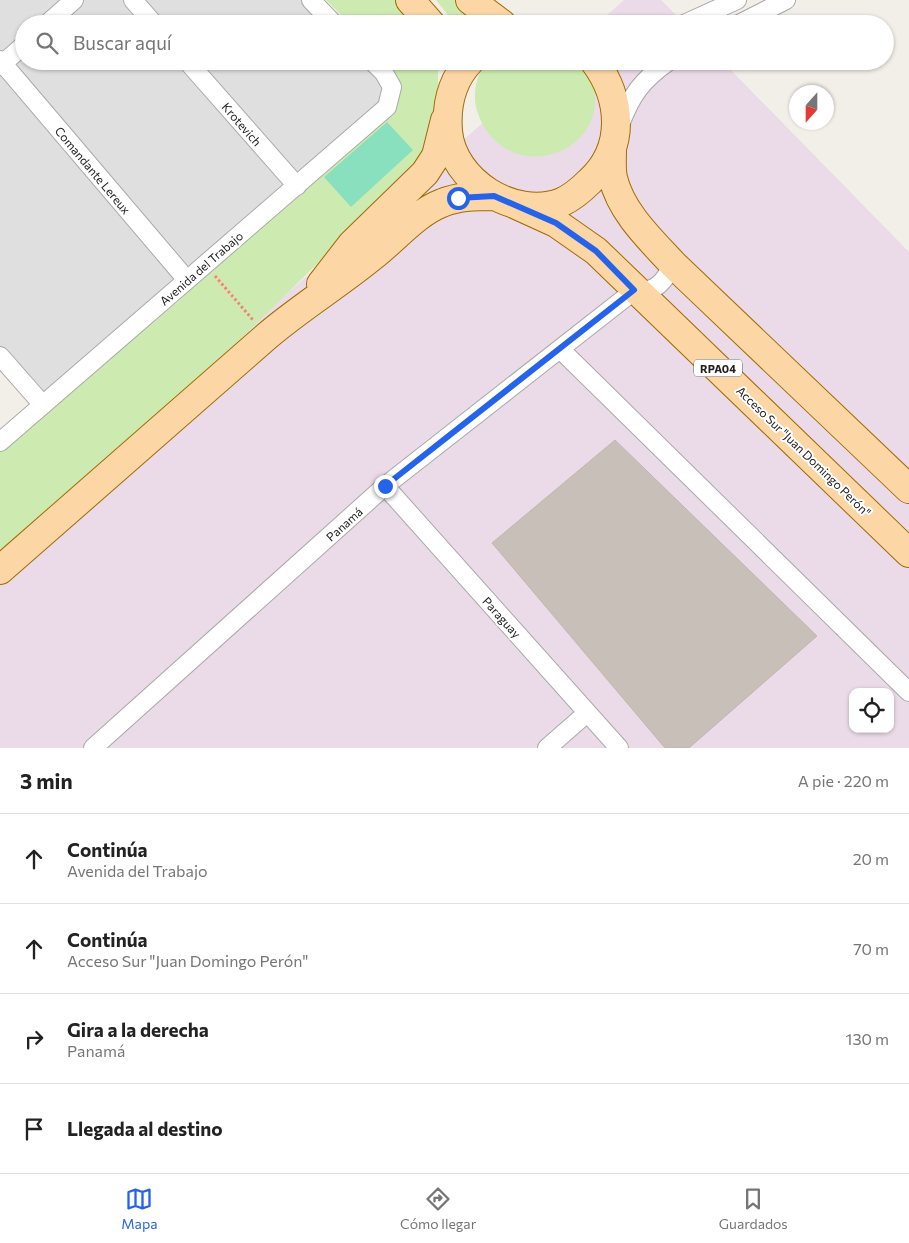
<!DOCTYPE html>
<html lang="es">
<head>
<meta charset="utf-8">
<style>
	:root { --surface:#fff; --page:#f2f2f2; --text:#222; --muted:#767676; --line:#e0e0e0; --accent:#2563eb }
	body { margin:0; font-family:Commissioner,sans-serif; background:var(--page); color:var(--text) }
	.controls { position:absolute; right:15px; bottom:15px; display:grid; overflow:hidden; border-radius:10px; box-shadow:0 1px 4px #0004 }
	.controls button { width:45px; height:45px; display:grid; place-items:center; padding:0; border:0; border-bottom:1px solid var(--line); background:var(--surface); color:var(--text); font:25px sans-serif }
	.compass { position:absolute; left:789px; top:85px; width:45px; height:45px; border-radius:50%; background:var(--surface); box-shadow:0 1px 4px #0004; rotate:201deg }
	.stop { position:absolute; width:15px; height:15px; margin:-11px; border:4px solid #2563eb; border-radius:50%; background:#fff }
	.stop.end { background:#2563eb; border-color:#fff; box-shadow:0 1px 5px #0008 }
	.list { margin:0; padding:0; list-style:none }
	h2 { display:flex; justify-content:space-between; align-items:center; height:65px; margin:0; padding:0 20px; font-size:21px }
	h2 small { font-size:16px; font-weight:400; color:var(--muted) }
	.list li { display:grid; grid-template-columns:32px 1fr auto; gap:15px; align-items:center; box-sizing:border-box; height:90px; padding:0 20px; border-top:1px solid var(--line) }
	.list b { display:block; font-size:19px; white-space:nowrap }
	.list p { margin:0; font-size:16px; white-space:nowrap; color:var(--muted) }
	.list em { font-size:16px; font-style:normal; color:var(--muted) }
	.icon { flex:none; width:28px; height:28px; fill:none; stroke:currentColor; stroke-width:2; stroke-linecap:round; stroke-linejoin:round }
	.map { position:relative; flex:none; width:909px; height:748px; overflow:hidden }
	.search { position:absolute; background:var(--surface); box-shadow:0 1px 4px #0004; left:15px; right:15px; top:15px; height:55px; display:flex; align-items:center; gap:12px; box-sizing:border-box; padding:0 18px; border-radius:28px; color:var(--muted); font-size:19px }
	.sheet { height:425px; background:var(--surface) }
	nav { display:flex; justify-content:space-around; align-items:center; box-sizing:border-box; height:70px; border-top:1px solid var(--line); background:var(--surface); font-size:14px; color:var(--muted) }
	nav a { display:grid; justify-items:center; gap:2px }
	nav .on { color:var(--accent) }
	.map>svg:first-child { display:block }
	.residential { fill:#e0dfdf }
	.industrial { fill:#ebdbe8; fill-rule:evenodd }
	.grass { fill:#cdebb0 }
	.pitch { fill:#88e0be }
	.building { fill:#c7bfb8; stroke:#c4b6ab }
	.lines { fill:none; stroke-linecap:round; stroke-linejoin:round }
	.minor-casing { stroke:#a9a9a9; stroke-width:20 }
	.primary-casing { stroke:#a06b00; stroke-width:30 }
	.path { stroke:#fa8072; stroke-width:3; stroke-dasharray:2.5 2.5; stroke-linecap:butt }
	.minor { stroke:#fff; stroke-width:18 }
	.primary { stroke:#fcd6a4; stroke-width:28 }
	.route { stroke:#2563eb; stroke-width:6 }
	.labels { text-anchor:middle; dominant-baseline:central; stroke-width:4; stroke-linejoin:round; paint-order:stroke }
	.shield { fill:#fff; stroke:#646464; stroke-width:1 }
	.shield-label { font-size:11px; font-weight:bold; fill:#222 }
	.street-label { font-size:12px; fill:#222; stroke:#fff }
</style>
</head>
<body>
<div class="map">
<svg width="909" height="748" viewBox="0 0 909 748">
	<rect width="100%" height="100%" fill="#f2efe9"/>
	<path class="residential" d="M 0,0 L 311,0 L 334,24 L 24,24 L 24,61 L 372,61 L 391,99 L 43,405 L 0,356 Z"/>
	<path class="industrial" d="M 624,0 L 661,0 L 685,24 L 597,24 Z
		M 554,61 L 722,61 L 909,252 L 909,748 L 0,748 L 0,543 ZM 853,692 L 890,692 L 890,729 L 853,729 Z"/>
	<path class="grass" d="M 326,0 L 400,0 L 419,24 L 350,24 Z
		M 436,0 L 455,0 L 488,24 L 455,24 Z
		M 384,61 L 438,61 L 438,110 L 422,158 L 383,199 L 180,399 L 0,558 L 0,450 L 180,300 L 387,107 Z
		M 487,61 L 585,61 C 632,152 504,196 477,111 C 472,95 476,74 487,61 Z"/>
	<path class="pitch" d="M 387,122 L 413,150 L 351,207 L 324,177 Z"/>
	<path class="building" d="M 615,440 L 817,636 L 689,748 L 665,748 L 492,543 Z"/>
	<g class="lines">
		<defs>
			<path id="minor" d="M 133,0 L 154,24
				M 311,0 L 334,24
				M 47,24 L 74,0
				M 684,24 L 737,0
				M 739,24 L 786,0
				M 0,60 L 187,280
				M 187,61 L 297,186
				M 0,66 L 24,45
				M 620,125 C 631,95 642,80 669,61
				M 560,349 L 909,692
				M 0,356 L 43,405
				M 0,442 L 387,107 L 392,87 L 384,73 L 372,61
				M 385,486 L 619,748
				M 93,748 L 385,486 L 635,290 C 655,294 665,281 673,264
				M 547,748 L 587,713"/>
			<path id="primary" d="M 410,0 L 431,24
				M 470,0 L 502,24
				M 470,61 C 451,81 446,105 448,131 C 452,181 515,221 562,202 C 573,197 582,189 590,181 C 626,148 622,98 594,61
				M 612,150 C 612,159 611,169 613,178 C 621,212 650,239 673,264 L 909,489
				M 512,203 L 556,223 L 596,251 L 909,553
				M 321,284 L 352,244 L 425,173 L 436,156 L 445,120
				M 0,570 L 267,336 C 301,307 339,284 373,256 C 395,239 416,213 442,203 C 459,196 477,196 494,196"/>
		</defs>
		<use href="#minor" class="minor-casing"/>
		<use href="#primary" class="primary-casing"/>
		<path class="path" d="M 215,276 L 253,320"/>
		<use href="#minor" class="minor"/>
		<use href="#primary" class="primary"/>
	</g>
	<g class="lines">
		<path class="route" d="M 385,486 L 634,290 L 596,251 L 556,223 L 494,196 L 458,198"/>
	</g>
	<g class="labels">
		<rect class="shield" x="694" y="359.5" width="48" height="17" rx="4"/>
		<g class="shield-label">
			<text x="718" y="368">RPA04</text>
		</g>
		<g class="street-label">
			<text transform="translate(242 124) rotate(49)">Krotevich</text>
			<text transform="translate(93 170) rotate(50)">Comandante Lereux</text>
			<text transform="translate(201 268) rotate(-41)">Avenida del Trabajo</text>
			<text transform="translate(804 451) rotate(44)">Acceso Sur "Juan Domingo Perón"</text>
			<text transform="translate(344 524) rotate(-42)">Panamá</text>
			<text transform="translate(502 617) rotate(48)">Paraguay</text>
		</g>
	</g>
</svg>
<div class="controls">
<button><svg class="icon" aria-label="locate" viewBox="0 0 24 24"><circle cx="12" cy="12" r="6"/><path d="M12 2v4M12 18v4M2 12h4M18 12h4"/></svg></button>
</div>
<svg class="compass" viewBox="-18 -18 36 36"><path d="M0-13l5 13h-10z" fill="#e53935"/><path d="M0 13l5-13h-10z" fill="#767676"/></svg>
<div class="stop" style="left:458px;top:198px"></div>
<div class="stop end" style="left:385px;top:486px"></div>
<div class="search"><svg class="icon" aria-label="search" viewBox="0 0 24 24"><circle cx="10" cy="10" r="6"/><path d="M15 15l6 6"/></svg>Buscar aquí</div>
</div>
<section class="sheet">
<h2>3 min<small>A pie · 220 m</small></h2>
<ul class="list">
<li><svg class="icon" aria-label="ahead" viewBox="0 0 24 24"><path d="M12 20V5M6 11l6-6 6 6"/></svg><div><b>Continúa</b><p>Avenida del Trabajo</p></div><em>20 m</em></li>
<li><svg class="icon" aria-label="ahead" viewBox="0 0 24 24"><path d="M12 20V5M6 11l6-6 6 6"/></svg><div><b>Continúa</b><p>Acceso Sur &quot;Juan Domingo Perón&quot;</p></div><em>70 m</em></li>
<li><svg class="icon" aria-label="right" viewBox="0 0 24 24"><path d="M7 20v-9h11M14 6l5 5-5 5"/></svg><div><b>Gira a la derecha</b><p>Panamá</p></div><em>130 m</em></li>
<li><svg class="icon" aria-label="arrive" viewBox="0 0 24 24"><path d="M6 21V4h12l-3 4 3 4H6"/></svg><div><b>Llegada al destino</b></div></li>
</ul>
</section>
<nav>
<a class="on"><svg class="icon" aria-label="map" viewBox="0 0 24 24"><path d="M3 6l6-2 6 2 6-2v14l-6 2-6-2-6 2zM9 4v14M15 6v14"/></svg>Mapa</a>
<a><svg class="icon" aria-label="directions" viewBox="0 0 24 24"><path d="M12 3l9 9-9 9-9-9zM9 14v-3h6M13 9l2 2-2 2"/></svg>Cómo llegar</a>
<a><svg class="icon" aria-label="saved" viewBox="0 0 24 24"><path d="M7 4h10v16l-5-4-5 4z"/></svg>Guardados</a>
</nav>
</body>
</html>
